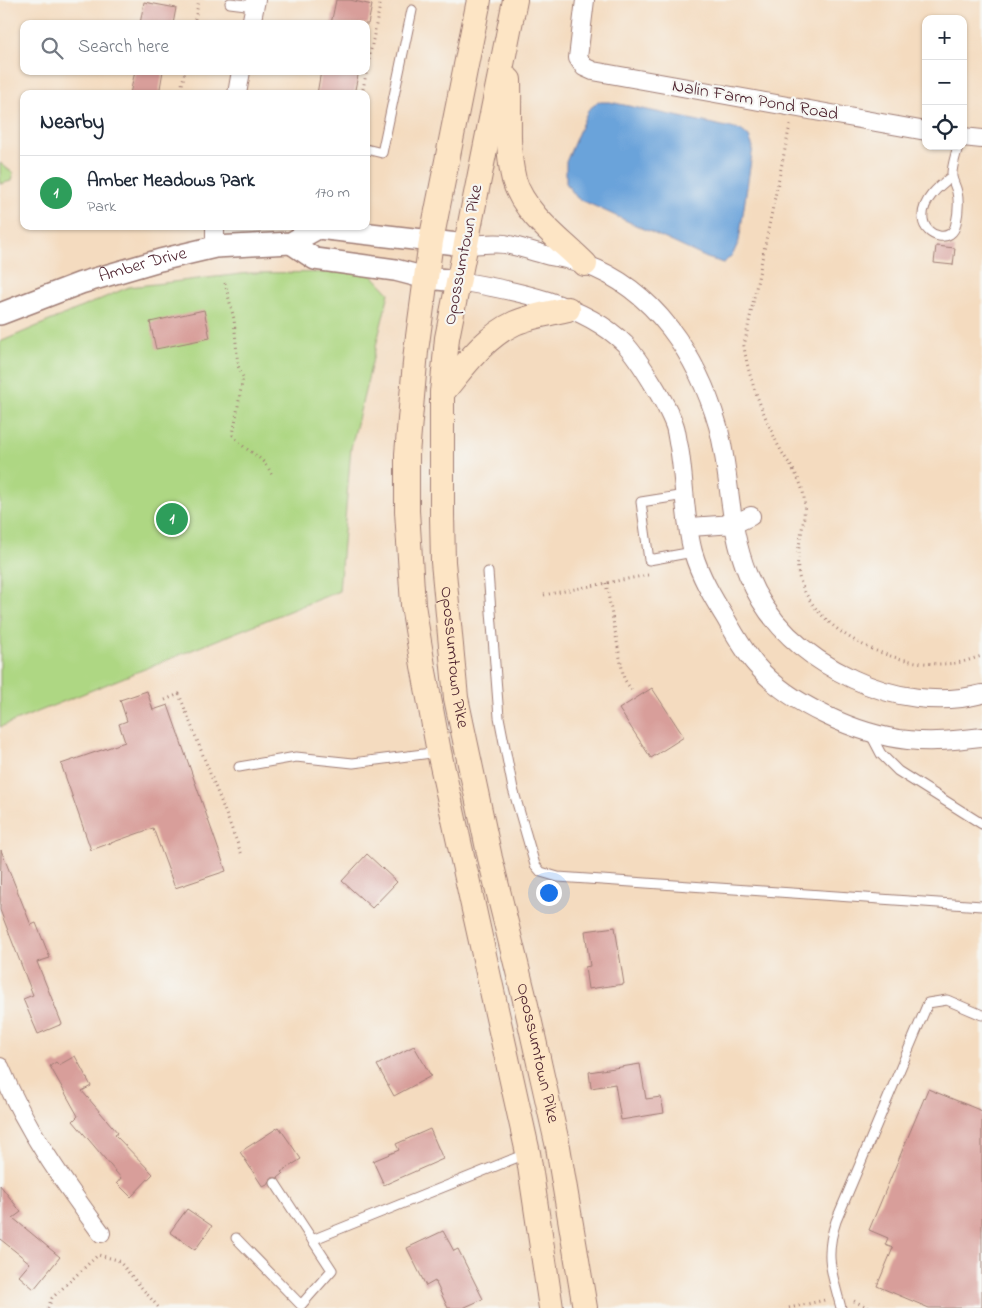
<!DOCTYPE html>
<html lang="en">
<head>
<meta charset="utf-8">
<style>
	:root { --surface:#fff; --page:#f2f2f3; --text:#1f2937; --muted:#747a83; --line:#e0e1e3; --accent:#b5179e }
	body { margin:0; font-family:"Indie Flower",sans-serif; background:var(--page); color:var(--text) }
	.controls { position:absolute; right:15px; top:15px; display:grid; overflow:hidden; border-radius:10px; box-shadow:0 1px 4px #0004 }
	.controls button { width:45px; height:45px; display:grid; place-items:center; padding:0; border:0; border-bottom:1px solid var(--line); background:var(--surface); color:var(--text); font:25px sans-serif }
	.you { position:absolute; left:548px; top:892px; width:18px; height:18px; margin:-12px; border:4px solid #fff; border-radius:50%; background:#1a73e8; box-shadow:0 0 0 8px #1a73e833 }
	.badge { display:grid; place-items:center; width:32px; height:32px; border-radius:50%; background:var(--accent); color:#fff; font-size:16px; font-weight:700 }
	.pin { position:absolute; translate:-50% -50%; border:2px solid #fff; box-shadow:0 1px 5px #0006 }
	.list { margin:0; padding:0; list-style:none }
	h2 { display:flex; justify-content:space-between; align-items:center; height:65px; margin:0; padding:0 20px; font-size:21px }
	h2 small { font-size:16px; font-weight:400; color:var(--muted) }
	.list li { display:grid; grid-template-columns:32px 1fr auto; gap:15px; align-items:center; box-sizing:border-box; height:75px; padding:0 20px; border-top:1px solid var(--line) }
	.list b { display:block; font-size:19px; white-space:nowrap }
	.list p { margin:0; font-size:16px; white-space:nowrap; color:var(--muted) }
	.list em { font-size:16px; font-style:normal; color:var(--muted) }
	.icon { flex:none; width:28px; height:28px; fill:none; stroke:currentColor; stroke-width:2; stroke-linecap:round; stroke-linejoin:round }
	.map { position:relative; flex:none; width:982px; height:1308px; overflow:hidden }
	.search { position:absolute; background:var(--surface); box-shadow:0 1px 4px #0004; left:20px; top:20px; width:350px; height:55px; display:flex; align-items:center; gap:12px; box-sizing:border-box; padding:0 18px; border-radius:10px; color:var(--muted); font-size:19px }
	.panel { position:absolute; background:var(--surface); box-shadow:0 1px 4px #0004; left:20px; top:90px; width:350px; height:140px; border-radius:10px }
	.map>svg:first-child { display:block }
	.green { fill:#aed783; stroke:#7c7b57 }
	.water { fill:#6ba3da; stroke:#5a6182 }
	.building { fill:#d89e9a }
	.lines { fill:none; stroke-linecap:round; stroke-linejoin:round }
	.service-casing { stroke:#9f7d75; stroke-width:11 }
	.minor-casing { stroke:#9f7d75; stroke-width:20 }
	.tertiary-casing { stroke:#9f7d75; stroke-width:24 }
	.secondary-casing { stroke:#9f7d75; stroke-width:26 }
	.path { stroke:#9f7d75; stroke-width:3; stroke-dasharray:1 4; stroke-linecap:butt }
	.service { stroke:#fff; stroke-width:9 }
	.minor { stroke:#fff; stroke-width:18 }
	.tertiary { stroke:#fff; stroke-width:21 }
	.secondary { stroke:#fde5c5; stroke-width:24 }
	.labels { text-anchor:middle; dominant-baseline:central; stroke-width:4.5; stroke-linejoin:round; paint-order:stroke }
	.street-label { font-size:18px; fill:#4a1f2b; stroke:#f6f6f2 }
</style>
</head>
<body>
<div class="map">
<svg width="982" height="1308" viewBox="0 0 982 1308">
	<rect width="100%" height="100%" fill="#f6f6f2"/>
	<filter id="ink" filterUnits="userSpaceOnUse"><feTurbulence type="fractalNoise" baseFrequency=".02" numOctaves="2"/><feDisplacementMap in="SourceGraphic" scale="10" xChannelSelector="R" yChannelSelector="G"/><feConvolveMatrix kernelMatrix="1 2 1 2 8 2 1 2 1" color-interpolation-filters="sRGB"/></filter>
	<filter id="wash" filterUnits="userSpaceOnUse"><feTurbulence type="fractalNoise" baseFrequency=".0096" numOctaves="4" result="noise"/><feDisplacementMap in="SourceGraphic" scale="20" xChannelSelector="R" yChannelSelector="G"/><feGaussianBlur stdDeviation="1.12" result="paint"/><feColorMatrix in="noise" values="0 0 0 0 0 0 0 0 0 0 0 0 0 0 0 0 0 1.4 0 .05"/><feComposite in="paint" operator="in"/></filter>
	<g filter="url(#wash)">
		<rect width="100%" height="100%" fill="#f4dbbf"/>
		<path class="green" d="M 0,163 L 13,173 L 11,181 L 0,184 Z
			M 369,272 L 389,293 L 351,448 L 339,591 L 0,727 L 0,342 L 129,287 L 250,273 Z"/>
		<path class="water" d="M 598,102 L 610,102 L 741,130 L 749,137 L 753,147 L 739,241 L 733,254 L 724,263 L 707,258 L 577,198 L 566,183 L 566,162 L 588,110 Z"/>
		<g id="blocks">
			<path class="building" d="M 336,0 L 350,0 L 372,5 L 368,24 L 331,24 Z
				M 144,2 L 176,8 L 173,24 L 140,24 Z
				M 135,71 L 163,71 L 159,94 L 130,94 Z
				M 321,71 L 359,71 L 354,94 L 317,94 Z
				M 936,246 L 955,248 L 953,265 L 934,263 Z
				M 204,310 L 210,338 L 156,349 L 150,322 Z
				M 652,688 L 684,737 L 651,758 L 619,709 Z
				M 147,691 L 153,710 L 168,705 L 226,871 L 175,888 L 153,828 L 91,850 L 61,764 L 125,742 L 119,724 L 127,721 L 120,700 Z
				M 1,850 L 31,925 L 36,923 L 50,958 L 37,962 L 62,1024 L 38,1034 L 23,999 L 33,995 L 0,910 Z
				M 367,854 L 397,882 L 372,908 L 342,881 Z
				M 615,927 L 624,984 L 588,989 L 585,967 L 590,966 L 585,931 Z
				M 414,1046 L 431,1076 L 394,1096 L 377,1065 Z
				M 75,1056 L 91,1086 L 82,1091 L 118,1133 L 115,1135 L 153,1174 L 131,1197 L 117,1183 L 121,1178 L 73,1121 L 78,1116 L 50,1066 L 56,1062 L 59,1065 Z
				M 640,1064 L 646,1099 L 661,1097 L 664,1113 L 621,1120 L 615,1084 L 591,1088 L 589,1072 Z
				M 928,1089 L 982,1111 L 982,1308 L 929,1308 L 877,1286 L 893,1248 L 885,1245 L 888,1238 L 869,1230 Z
				M 279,1127 L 301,1159 L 281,1172 L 283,1174 L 278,1178 L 271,1178 L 269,1184 L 263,1187 L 240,1152 Z
				M 430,1129 L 443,1159 L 384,1185 L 373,1161 L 399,1150 L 396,1144 Z
				M 0,1185 L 21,1212 L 13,1218 L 60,1257 L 34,1289 L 19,1276 L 30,1263 L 0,1239 Z
				M 187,1209 L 212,1226 L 195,1250 L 170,1232 Z
				M 443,1231 L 454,1251 L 458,1249 L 483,1299 L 463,1308 L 448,1308 L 435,1281 L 426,1286 L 407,1248 Z"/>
		</g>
	</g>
	<g filter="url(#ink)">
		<use href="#blocks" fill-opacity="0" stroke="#9f7d75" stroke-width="1"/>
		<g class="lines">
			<defs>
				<path id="service" d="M 230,3 L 254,6
					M 366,149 L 382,153 L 412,10
					M 952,176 C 939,186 921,201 923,219 C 925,238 953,244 956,223 C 958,214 959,201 957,192 C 956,187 953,182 952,177 C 951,168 956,155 958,146
					M 685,495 L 641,502 L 649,560 L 693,552
					M 488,572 L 499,717 L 513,789 L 535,865 L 541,872 L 558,877 L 982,906
					M 870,733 L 881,754 L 898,771 L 982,824
					M 239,767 L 296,757 L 353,763 L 439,752
					M 236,1238 L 301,1305 L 332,1270 L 275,1183
					M 312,1240 L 528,1153
					M 841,1308 C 832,1273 824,1257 836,1221 L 928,1003 L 947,1000 L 982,1015"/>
				<path id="minor" d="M 585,0 L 578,58 L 584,67 L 593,71 L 926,131
					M 251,24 L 256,0
					M 237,94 L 241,71
					M 963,137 L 982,139
					M 215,226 L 215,247
					M 466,245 C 478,245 493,242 505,244 C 520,247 535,252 550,256 C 561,258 573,260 584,264 C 655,289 698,357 718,426 C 731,475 728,528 748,575 C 768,625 806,657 853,679 C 893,698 939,705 982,694
					M 458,281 C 513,290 584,303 625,344 C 639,359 667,405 674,424 C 677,431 677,440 679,447 C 685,482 684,519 693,552 C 700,576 713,598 726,619 C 735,635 744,651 756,665 C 789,704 858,735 908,740 C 933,743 957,740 982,737
					M 690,527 L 734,524 L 751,516
					M 0,1067 C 25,1128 62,1180 101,1233"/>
				<g id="tertiary">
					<path d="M 291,243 L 315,259 L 395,270 L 426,278 L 458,281"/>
					<path id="s1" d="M 0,314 L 81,283 L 160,260 L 215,247 L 291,243 L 318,228 L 466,245"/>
				</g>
				<g id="secondary">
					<path d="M 479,0 L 431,241 L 416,351 L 407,454 L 407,511 L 413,605 L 423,666 L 439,752 L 528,1153 L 551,1308"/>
					<path id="s2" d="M 515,0 L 447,338 L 442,393 L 442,515 L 443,562 L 456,698 L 490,858 L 524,996 L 558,1147 L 585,1308"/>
					<path d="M 509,80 C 510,112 506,148 514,180 C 524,214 561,240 585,264"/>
					<path d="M 442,393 C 463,368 484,337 515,323 C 531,316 551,313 568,309"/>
				</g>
			</defs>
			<use href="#service" class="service-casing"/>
			<use href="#minor" class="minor-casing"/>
			<use href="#tertiary" class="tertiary-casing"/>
			<use href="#secondary" class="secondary-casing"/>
			<path class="path" d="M 194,24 L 199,0
				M 180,94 L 185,71
				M 362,94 L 381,0
				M 790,125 L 744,346 C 748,378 763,413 777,443 C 785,460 798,472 803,492 C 810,522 790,554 801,583 C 822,638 901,670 956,663 C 965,662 974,658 982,656
				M 225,283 L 234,319 L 238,366 L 243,377 L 233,435 C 246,454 262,452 273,477
				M 606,583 L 624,679 L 633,692
				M 544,595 L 648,575
				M 165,700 L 179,694 L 242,855
				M 854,1301 L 869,1308
				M 48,1308 L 52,1298 L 98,1255 L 118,1260 L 159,1308
				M 789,1308 L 825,1300"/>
			<use href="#service" class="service"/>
			<use href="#minor" class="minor"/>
			<use href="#tertiary" class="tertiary"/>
			<use href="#secondary" class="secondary"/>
		</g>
	</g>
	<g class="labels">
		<g class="street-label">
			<text transform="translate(755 101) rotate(10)">Nalin Farm Pond Road</text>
			<text transform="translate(464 255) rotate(-79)">Opossumtown Pike</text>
			<text stroke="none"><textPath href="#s1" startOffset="151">Amber Drive</textPath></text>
			<text stroke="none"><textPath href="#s2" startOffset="665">Opossumtown Pike</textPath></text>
			<text stroke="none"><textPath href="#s2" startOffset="1070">Opossumtown Pike</textPath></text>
		</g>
	</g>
</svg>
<div class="controls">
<button>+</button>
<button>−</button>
<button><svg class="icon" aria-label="locate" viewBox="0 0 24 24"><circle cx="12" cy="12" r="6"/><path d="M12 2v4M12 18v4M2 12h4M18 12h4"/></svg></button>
</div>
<div class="you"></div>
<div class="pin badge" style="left:172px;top:519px;background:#2e9e5b">1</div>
<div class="search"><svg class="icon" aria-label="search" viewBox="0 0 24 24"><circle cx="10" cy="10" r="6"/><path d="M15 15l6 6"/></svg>Search here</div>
<section class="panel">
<h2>Nearby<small></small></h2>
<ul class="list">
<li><span class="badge" style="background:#2e9e5b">1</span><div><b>Amber Meadows Park</b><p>Park</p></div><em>170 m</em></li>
</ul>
</section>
</div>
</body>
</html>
